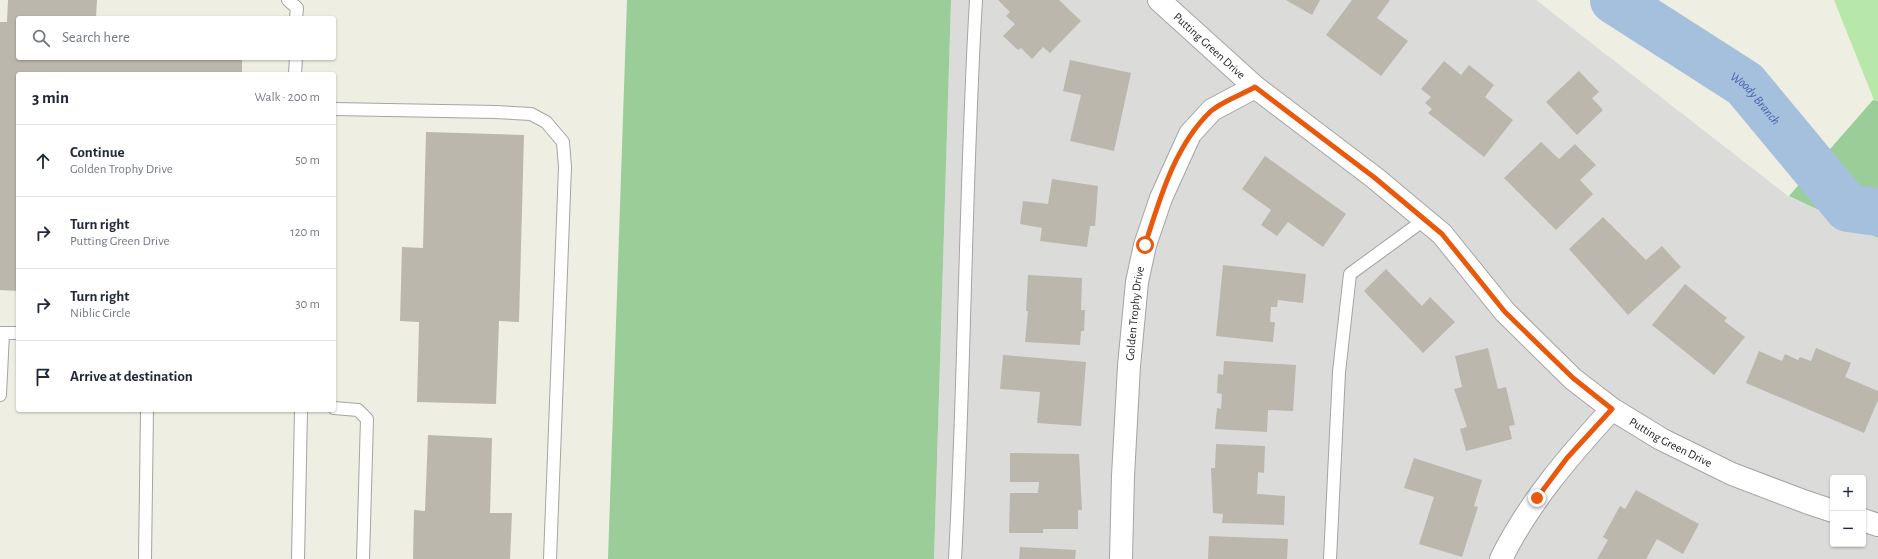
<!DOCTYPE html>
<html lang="en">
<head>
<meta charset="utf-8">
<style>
	:root { --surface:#fff; --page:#f6f6f7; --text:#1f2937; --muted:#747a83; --line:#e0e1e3 }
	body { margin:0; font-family:"Alegreya Sans",sans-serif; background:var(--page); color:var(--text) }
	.controls { position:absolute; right:12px; bottom:12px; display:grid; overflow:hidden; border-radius:4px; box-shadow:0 1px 3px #0004 }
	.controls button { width:36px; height:36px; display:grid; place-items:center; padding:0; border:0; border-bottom:1px solid var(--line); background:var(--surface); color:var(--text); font:20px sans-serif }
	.stop { position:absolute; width:12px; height:12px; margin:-9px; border:3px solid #ea580c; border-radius:50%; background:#fff }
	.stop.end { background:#ea580c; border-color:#fff; box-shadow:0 1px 4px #0008 }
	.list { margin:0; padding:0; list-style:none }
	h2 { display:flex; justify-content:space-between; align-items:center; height:52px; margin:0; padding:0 16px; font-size:17px }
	h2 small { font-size:13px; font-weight:400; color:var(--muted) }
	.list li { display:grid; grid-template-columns:26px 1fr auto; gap:12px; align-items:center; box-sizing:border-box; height:72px; padding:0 16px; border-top:1px solid var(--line) }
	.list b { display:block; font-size:15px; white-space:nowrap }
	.list p { margin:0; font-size:13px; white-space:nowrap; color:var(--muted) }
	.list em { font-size:13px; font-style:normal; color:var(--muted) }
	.icon { flex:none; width:22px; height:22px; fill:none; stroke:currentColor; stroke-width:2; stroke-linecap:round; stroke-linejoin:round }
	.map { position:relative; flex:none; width:1878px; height:559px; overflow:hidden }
	.search { position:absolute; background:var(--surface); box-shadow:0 1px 3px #0004; left:16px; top:16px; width:320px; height:44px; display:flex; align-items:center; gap:10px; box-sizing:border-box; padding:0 14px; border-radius:4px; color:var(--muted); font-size:15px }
	.panel { position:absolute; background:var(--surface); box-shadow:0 1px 3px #0004; left:16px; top:72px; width:320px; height:340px; border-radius:4px }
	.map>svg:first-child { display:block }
	.residential { fill:#dbdbda; fill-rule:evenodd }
	.grass { fill:#b7e8aa }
	.forest { fill:#9acd98 }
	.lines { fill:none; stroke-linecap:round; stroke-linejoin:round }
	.river { stroke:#a4c0dc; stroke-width:48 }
	.building { fill:#bbb7ad }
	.lane-casing { stroke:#a4a4a4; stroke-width:14 }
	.street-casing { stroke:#a4a4a4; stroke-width:24 }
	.lane { stroke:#fff; stroke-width:12 }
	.street { stroke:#fff; stroke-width:22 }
	.route { stroke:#ea580c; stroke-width:5 }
	.labels { text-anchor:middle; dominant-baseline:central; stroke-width:4; stroke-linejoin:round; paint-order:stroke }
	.street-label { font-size:12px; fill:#1d1d1d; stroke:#fff }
	.water-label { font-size:13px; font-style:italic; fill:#4b61ac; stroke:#fff }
</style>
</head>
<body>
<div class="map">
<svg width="1878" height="559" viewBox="0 0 1878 559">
	<rect width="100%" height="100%" fill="#eeeee3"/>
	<path class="residential" d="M 951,0 L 1536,0 L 1788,196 L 1878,238 L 1878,559 L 934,559 ZM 1833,478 L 1863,478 L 1863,544 L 1833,544 Z"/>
	<path class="grass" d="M 1834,0 L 1878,0 L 1878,101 L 1874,100 Z"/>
	<path class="forest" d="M 627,0 L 951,0 L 934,559 L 608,559 Z
		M 1873,100 L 1878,101 L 1878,238 L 1789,196 Z"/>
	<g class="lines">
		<path class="river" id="s1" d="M 1614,0 L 1745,84 L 1848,208 L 1878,212"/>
	</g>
	<path class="building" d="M 8,0 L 97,0 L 96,18 L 18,18 L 18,58 L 242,58 L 242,74 L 18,74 L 18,291 L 0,290 L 0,22 L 7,22 Z
		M 998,0 L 1059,0 L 1081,21 L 1050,53 L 1043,47 L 1032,59 L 1021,48 L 1018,50 L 1003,36 L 1015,24 L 1006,16 L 1010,12 Z
		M 1286,0 L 1320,0 L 1312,15 Z
		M 1352,0 L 1390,0 L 1377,18 L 1408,41 L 1381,76 L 1326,35 Z
		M 1070,60 L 1131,73 L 1114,151 L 1070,141 L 1081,95 L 1063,91 Z
		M 1444,61 L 1461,75 L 1469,65 L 1494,85 L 1485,97 L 1513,120 L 1484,157 L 1428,113 L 1432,109 L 1425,103 L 1431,97 L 1421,89 Z
		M 1579,71 L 1599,92 L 1592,98 L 1603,110 L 1577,135 L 1546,102 Z
		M 426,132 L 524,135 L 519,322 L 499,321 L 496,404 L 417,402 L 419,322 L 400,321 L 402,247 L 423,248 Z
		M 1541,142 L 1559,159 L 1575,144 L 1596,165 L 1580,180 L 1593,194 L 1556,230 L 1504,178 Z
		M 1265,156 L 1346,214 L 1323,247 L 1288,222 L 1277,236 L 1261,225 L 1271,210 L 1242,189 Z
		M 1052,179 L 1098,186 L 1095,226 L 1090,226 L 1087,247 L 1040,241 L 1042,228 L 1020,224 L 1023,201 L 1048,204 Z
		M 1603,217 L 1646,260 L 1662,246 L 1681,267 L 1628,315 L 1569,249 Z
		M 1223,265 L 1306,274 L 1303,303 L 1278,300 L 1277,307 L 1271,307 L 1270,322 L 1275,322 L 1273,342 L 1216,336 Z
		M 1386,269 L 1422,306 L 1430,297 L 1455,322 L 1423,353 L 1364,291 Z
		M 1028,275 L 1082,278 L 1081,310 L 1085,310 L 1084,331 L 1081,331 L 1080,345 L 1025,342 L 1028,311 L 1026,311 Z
		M 1685,284 L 1727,318 L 1724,321 L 1745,337 L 1714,375 L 1652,325 Z
		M 1488,348 L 1498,389 L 1506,387 L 1515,425 L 1509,426 L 1512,439 L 1466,451 L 1460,429 L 1467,427 L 1454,389 L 1462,387 L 1455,356 Z
		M 1816,348 L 1851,363 L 1845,377 L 1878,391 L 1878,400 L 1864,433 L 1746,383 L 1759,351 L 1782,361 L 1785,354 L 1798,360 L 1800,357 L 1811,361 Z
		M 1003,355 L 1086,362 L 1081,426 L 1037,423 L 1040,392 L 1000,389 Z
		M 1224,361 L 1296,365 L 1293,411 L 1268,410 L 1267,432 L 1215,429 L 1217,408 L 1221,409 L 1222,394 L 1217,393 L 1218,374 L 1223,375 Z
		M 428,435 L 492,438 L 490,513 L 512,513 L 510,559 L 413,559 L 414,510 L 425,511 Z
		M 1216,444 L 1265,446 L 1264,473 L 1258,472 L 1257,494 L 1285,496 L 1284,525 L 1222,523 L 1223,514 L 1213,513 L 1211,468 L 1215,468 Z
		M 1010,453 L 1079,454 L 1082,510 L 1078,510 L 1078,529 L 1043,529 L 1043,533 L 1009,533 L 1010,493 L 1038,493 L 1039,482 L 1010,482 Z
		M 1414,458 L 1482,480 L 1474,506 L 1478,507 L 1462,557 L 1419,544 L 1434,497 L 1404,488 Z
		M 1636,490 L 1699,524 L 1683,554 L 1657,539 L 1646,559 L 1597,559 L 1608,540 L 1603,537 L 1620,506 L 1625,509 Z
		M 1209,536 L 1288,539 L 1287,559 L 1208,559 Z
		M 1020,547 L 1076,550 L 1075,559 L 1019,559 Z"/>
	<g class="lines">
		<defs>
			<path id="lane" d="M 288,0 L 297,8 L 296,18
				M 295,74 L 296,58
				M 334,109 L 496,112 L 531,114 L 546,122 L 563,142 L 565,167 L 550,559
				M 0,333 L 18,333
				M 0,395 L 3,333
				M 334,408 L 358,410 L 367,419 L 363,559
				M 145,559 L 147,410
				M 298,559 L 301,410
				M 955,559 C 965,373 965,186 976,0
				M 1330,559 L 1339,372 L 1350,274 L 1424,220"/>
			<g id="street">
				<path id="s2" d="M 1159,0 L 1255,87 L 1375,178 L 1442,234 L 1505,312 L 1573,379 L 1612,409 L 1661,439 L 1732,474 L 1806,502 L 1833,511"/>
				<path d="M 1863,520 L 1878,525"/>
				<path id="s3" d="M 1121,559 L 1123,476 L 1129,366 L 1137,282 L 1145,245 L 1161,198 L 1190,134 L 1212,110 L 1255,87"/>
				<path d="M 1501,559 C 1529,502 1570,455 1612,409"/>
			</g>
		</defs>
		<use href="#lane" class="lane-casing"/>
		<use href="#street" class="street-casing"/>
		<use href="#lane" class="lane"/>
		<use href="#street" class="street"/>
	</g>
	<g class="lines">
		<path class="route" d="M 1145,245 C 1160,198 1175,145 1211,111 C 1221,102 1243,94 1255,87 L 1375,178 L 1442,234 L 1505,312 L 1573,378 L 1612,409 L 1567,458 L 1537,498"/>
	</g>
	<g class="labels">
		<g class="street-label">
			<text stroke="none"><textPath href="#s2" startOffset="68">Putting Green Drive</textPath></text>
			<text stroke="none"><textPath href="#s3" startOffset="246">Golden Trophy Drive</textPath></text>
			<text stroke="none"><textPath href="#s2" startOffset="680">Putting Green Drive</textPath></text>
		</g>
		<g class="water-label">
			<text stroke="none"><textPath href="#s1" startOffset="173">Woody Branch</textPath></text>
		</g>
	</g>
</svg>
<div class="controls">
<button>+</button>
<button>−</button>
</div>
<div class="stop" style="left:1145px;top:245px"></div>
<div class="stop end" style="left:1537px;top:498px"></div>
<div class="search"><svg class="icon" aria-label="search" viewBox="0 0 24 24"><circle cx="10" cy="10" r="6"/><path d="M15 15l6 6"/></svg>Search here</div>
<section class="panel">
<h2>3 min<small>Walk · 200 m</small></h2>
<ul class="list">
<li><svg class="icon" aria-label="ahead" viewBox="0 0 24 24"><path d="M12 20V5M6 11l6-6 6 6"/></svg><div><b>Continue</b><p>Golden Trophy Drive</p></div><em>50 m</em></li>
<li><svg class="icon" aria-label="right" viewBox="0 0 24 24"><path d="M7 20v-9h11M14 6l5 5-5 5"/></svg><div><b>Turn right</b><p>Putting Green Drive</p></div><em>120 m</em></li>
<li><svg class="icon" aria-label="right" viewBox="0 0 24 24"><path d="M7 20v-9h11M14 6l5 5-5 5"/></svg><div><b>Turn right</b><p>Niblic Circle</p></div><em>30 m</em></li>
<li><svg class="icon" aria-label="arrive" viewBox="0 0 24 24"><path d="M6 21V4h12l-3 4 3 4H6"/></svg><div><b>Arrive at destination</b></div></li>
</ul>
</section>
</div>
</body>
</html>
